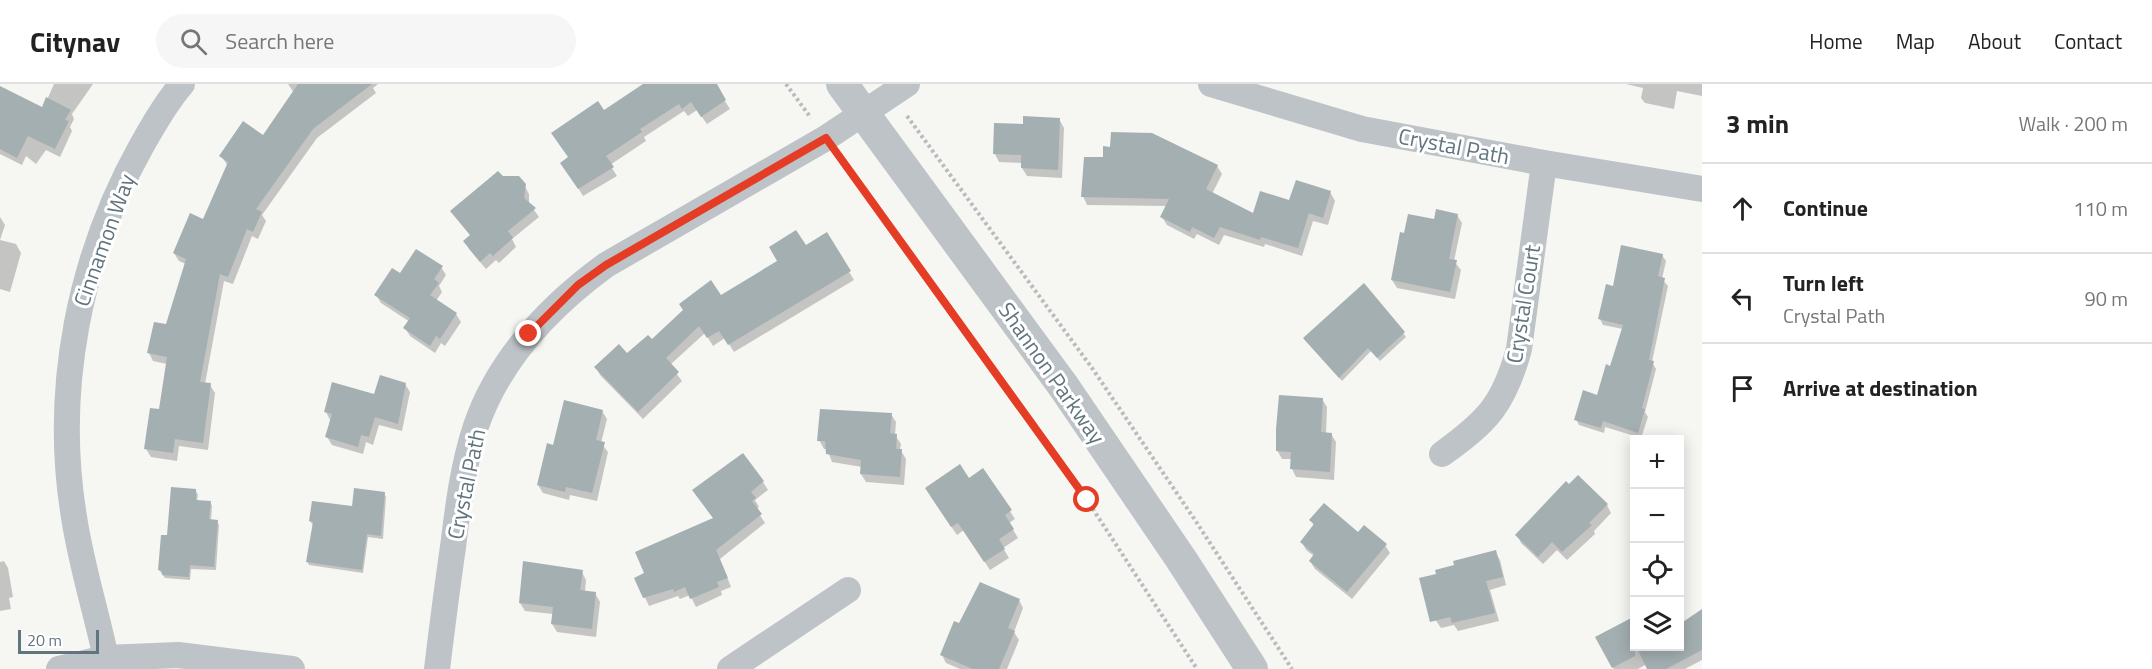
<!DOCTYPE html>
<html lang="en">
<head>
<meta charset="utf-8">
<style>
	:root { --surface:#fff; --page:#f6f6f6; --text:#222; --muted:#767676; --line:#e0e0e0 }
	body { margin:0; font-family:"Titillium Web",sans-serif; background:var(--page); color:var(--text) }
	.controls { position:absolute; right:18px; bottom:18px; display:grid; overflow:hidden; border-radius:0px; box-shadow:0 3px 15px #0003 }
	.controls button { width:54px; height:54px; display:grid; place-items:center; padding:0; border:0; border-bottom:2px solid var(--line); background:var(--surface); color:var(--text); font:30px sans-serif }
	.scale { position:absolute; left:18px; bottom:15px; width:81px; box-sizing:border-box; padding-left:6px; border:3px solid #61757e; border-top:0; font-size:16px; line-height:21px; white-space:nowrap; color:#61757e; -webkit-text-stroke:4px #fff; paint-order:stroke }
	.stop { position:absolute; width:18px; height:18px; margin:-14px; border:4px solid #e53c25; border-radius:50%; background:#fff }
	.stop.end { background:#e53c25; border-color:#fff; box-shadow:0 2px 6px #0008 }
	.list { margin:0; padding:0; list-style:none }
	h2 { display:flex; justify-content:space-between; align-items:center; height:78px; margin:0; padding:0 24px; font-size:26px }
	h2 small { font-size:20px; font-weight:400; color:var(--muted) }
	.list li { display:grid; grid-template-columns:39px 1fr auto; gap:18px; align-items:center; box-sizing:border-box; height:90px; padding:0 24px; border-top:2px solid var(--line) }
	.list b { display:block; font-size:22px; white-space:nowrap }
	.list p { margin:0; font-size:20px; white-space:nowrap; color:var(--muted) }
	.list em { font-size:20px; font-style:normal; color:var(--muted) }
	.icon { flex:none; width:33px; height:33px; fill:none; stroke:currentColor; stroke-width:2; stroke-linecap:round; stroke-linejoin:round }
	.map { position:relative; flex:none; width:1702px; height:585px; overflow:hidden }
	header { display:flex; align-items:center; gap:36px; box-sizing:border-box; height:84px; padding:0 30px; background:var(--surface); border-bottom:2px solid var(--line) }
	header strong { font-size:28px }
	nav { display:flex; gap:33px; margin-inline-start:auto; font-size:21px }
	.search { width:420px; height:54px; background:var(--page); display:flex; align-items:center; gap:15px; box-sizing:border-box; padding:0 21px; border-radius:33px; color:var(--muted); font-size:22px }
	main { display:flex }
	aside { flex:1; background:var(--surface) }
	.map>svg:first-child { display:block }
	.shadow { fill:#0003 }
	.building { fill:#a4afb2 }
	.lines { fill:none; stroke-linecap:round; stroke-linejoin:round }
	.path { stroke:#b7bcbe; stroke-width:4; stroke-dasharray:3 3; stroke-linecap:butt }
	.minor { stroke:#bdc3c6; stroke-width:26 }
	.tertiary { stroke:#bdc3c6; stroke-width:32 }
	.route { stroke:#e53c25; stroke-width:8 }
	.labels { text-anchor:middle; dominant-baseline:central; stroke-width:6; stroke-linejoin:round; paint-order:stroke }
	.street-label { font-size:22px; fill:#61757e; stroke:#fff }
</style>
</head>
<body>
<header>
<strong>Citynav</strong>
<div class="search"><svg class="icon" aria-label="search" viewBox="0 0 24 24"><circle cx="10" cy="10" r="6"/><path d="M15 15l6 6"/></svg>Search here</div>
<nav><a>Home</a><a>Map</a><a>About</a><a>Contact</a></nav>
</header>
<main>
<div class="map">
<svg width="1702" height="585" viewBox="0 0 1702 585">
	<rect width="100%" height="100%" fill="#f6f6f3"/>
	<path class="shadow" d="M 54,0 L 93,0 L 72,30 L 74,35 L 70,43 L 72,47 L 60,73 L 46,66 L 36,80 L 26,72 L 22,81 L 0,70 L 0,12 L 43,25 Z
		M 288,0 L 378,0 L 373,4 L 376,9 L 317,54 L 262,131 L 266,137 L 258,155 L 252,152 L 233,200 L 224,197 L 205,300 L 210,301 L 215,309 L 208,366 L 179,362 L 177,377 L 151,373 L 146,365 L 160,327 L 167,280 L 153,277 L 149,269 L 167,242 L 186,180 L 179,177 L 174,169 L 204,137 L 228,82 L 221,72 L 263,53 L 294,9 Z
		M 644,0 L 714,0 L 730,25 L 707,40 L 697,26 L 688,32 L 684,27 L 644,53 L 646,57 L 610,81 L 617,92 L 583,112 L 567,86 L 569,74 L 603,28 Z
		M 1626,0 L 1702,0 L 1702,12 L 1677,7 L 1674,25 L 1645,19 L 1641,14 L 1643,4 Z
		M 1059,35 L 1064,44 L 1062,94 L 1027,92 L 1022,84 L 1023,79 L 999,78 L 995,70 L 1024,42 Z
		M 1217,82 L 1222,90 L 1212,110 L 1254,132 L 1290,118 L 1330,108 L 1335,117 L 1328,141 L 1313,137 L 1302,172 L 1265,160 L 1264,163 L 1224,151 L 1219,161 L 1197,150 L 1194,155 L 1167,141 L 1162,133 L 1167,122 L 1087,121 L 1083,112 Z
		M 503,94 L 524,101 L 529,110 L 529,119 L 539,133 L 512,155 L 516,163 L 499,179 L 496,176 L 486,185 L 469,165 L 465,157 L 471,152 L 452,128 Z
		M 1457,131 L 1462,139 L 1454,177 L 1461,186 L 1455,215 L 1397,204 L 1392,196 L 1405,151 L 1435,136 Z
		M 0,133 L 5,141 L 0,156 L 16,160 L 21,169 L 10,208 L 0,205 Z
		M 826,150 L 854,196 L 734,268 L 725,254 L 713,262 L 705,249 L 670,281 L 682,297 L 643,335 L 600,291 L 596,283 L 627,271 Z
		M 1662,171 L 1666,177 L 1662,195 L 1668,202 L 1652,278 L 1656,285 L 1645,328 L 1648,333 L 1641,354 L 1605,343 L 1604,349 L 1579,341 L 1576,335 L 1598,313 L 1611,283 L 1623,245 L 1603,241 L 1600,235 L 1614,203 Z
		M 441,183 L 446,191 L 439,202 L 442,208 L 436,217 L 456,230 L 461,238 L 445,262 L 441,259 L 435,269 L 410,252 L 405,244 L 410,238 L 381,219 L 376,211 L 400,191 Z
		M 1403,249 L 1406,253 L 1380,277 L 1371,267 L 1342,297 L 1304,255 Z
		M 405,300 L 410,308 L 402,347 L 379,341 L 373,361 L 366,358 L 363,370 L 332,361 L 327,353 L 330,336 L 326,328 Z
		M 1322,315 L 1327,323 L 1326,350 L 1331,350 L 1336,358 L 1334,396 L 1296,393 L 1292,385 L 1292,375 L 1282,375 L 1277,366 Z
		M 602,327 L 607,335 L 601,359 L 608,368 L 597,417 L 570,411 L 569,416 L 543,409 L 538,401 L 554,363 Z
		M 891,330 L 896,338 L 895,351 L 901,360 L 900,365 L 906,375 L 904,401 L 866,398 L 861,390 L 862,383 L 832,378 L 827,365 L 824,365 L 819,356 Z
		M 983,386 L 1015,435 L 1009,439 L 1018,454 L 1003,464 L 1009,474 L 990,486 L 964,446 L 957,451 L 931,413 L 969,396 Z
		M 763,398 L 768,406 L 755,416 L 759,423 L 756,425 L 765,439 L 720,475 L 731,503 L 721,507 L 722,511 L 696,523 L 690,511 L 680,515 L 678,512 L 649,522 L 636,495 L 646,490 L 714,435 L 693,406 Z
		M 196,407 L 198,411 L 197,417 L 210,418 L 212,422 L 211,437 L 217,438 L 219,441 L 216,486 L 191,485 L 190,496 L 165,494 L 159,486 L 168,453 Z
		M 384,409 L 386,413 L 383,455 L 368,453 L 363,489 L 309,481 L 307,477 L 313,441 L 310,437 L 353,424 Z
		M 1607,421 L 1611,429 L 1594,447 L 1595,450 L 1567,476 L 1557,466 L 1543,480 L 1521,459 L 1517,451 Z
		M 1311,436 L 1358,450 L 1385,461 L 1390,469 L 1352,515 L 1315,485 L 1310,477 L 1314,472 L 1306,466 L 1302,458 L 1314,442 Z
		M 1495,468 L 1500,476 L 1506,501 L 1490,506 L 1499,537 L 1458,547 L 1454,541 L 1441,544 L 1430,528 L 1438,491 Z
		M 4,477 L 8,484 L 13,513 L 9,514 L 11,525 L 0,527 L 0,478 Z
		M 582,488 L 586,496 L 585,508 L 595,509 L 600,518 L 596,553 L 557,548 L 552,540 L 553,530 L 525,527 L 520,519 Z
		M 1019,516 L 1023,524 L 1014,548 L 1019,556 L 1007,585 L 960,585 L 946,579 L 942,571 L 960,541 Z
		M 1702,527 L 1702,576 L 1685,585 L 1649,585 L 1647,580 L 1638,585 L 1614,585 L 1597,554 L 1634,562 L 1680,562 L 1680,542 Z"/>
	<path class="building" d="M 298,0 L 372,0 L 313,45 L 256,125 L 262,128 L 253,148 L 247,145 L 228,193 L 220,190 L 200,298 L 211,299 L 203,359 L 175,355 L 173,369 L 144,365 L 150,324 L 159,325 L 167,273 L 147,269 L 154,238 L 166,240 L 186,175 L 173,169 L 190,129 L 203,135 L 228,78 L 219,72 L 243,37 L 263,51 Z
		M 643,0 L 717,0 L 726,16 L 701,33 L 691,18 L 682,25 L 679,20 L 640,45 L 642,48 L 606,72 L 614,83 L 578,105 L 560,79 L 568,73 L 551,49 L 598,17 L 604,26 Z
		M 0,2 L 42,23 L 46,13 L 71,26 L 65,36 L 69,37 L 55,65 L 28,52 L 17,74 L 0,65 Z
		M 1023,32 L 1060,34 L 1058,86 L 1021,84 L 1021,71 L 993,70 L 994,39 L 1023,40 Z
		M 1111,48 L 1152,49 L 1218,81 L 1206,105 L 1253,129 L 1260,107 L 1289,116 L 1296,96 L 1331,107 L 1323,134 L 1309,129 L 1298,164 L 1261,153 L 1260,156 L 1220,143 L 1214,154 L 1192,143 L 1190,148 L 1160,133 L 1169,115 L 1081,113 L 1084,73 L 1103,73 L 1103,62 L 1110,63 Z
		M 498,87 L 503,92 L 519,92 L 526,100 L 524,114 L 536,124 L 508,147 L 513,154 L 493,172 L 490,169 L 480,178 L 463,157 L 470,151 L 450,127 Z
		M 1436,125 L 1458,130 L 1449,175 L 1457,176 L 1450,208 L 1391,196 L 1400,148 L 1404,149 L 1408,130 L 1434,135 Z
		M 796,146 L 806,161 L 827,148 L 851,187 L 728,261 L 719,247 L 707,254 L 699,242 L 666,274 L 679,288 L 638,328 L 594,283 L 619,260 L 627,269 L 648,251 L 652,255 L 683,226 L 679,220 L 711,196 L 721,211 L 777,177 L 769,163 Z
		M 1621,161 L 1663,170 L 1658,192 L 1665,194 L 1649,276 L 1654,277 L 1642,324 L 1645,325 L 1638,349 L 1603,337 L 1601,344 L 1574,336 L 1583,306 L 1597,311 L 1606,280 L 1610,282 L 1623,241 L 1598,235 L 1606,200 L 1613,202 Z
		M 416,165 L 443,182 L 434,195 L 439,199 L 430,211 L 457,229 L 440,255 L 436,252 L 430,262 L 403,244 L 410,234 L 374,211 L 392,184 L 400,189 Z
		M 1364,199 L 1405,248 L 1377,274 L 1368,264 L 1339,294 L 1303,254 Z
		M 380,291 L 406,299 L 398,340 L 375,333 L 369,353 L 361,351 L 358,363 L 325,353 L 332,330 L 324,328 L 332,298 L 374,310 Z
		M 1279,311 L 1323,314 L 1321,348 L 1332,349 L 1330,388 L 1290,385 L 1291,368 L 1276,367 L 1276,345 Z
		M 564,316 L 603,326 L 596,356 L 605,358 L 592,409 L 566,403 L 565,408 L 537,401 L 547,359 L 553,361 Z
		M 820,325 L 892,329 L 890,349 L 897,350 L 896,365 L 902,365 L 900,393 L 860,390 L 861,376 L 826,370 L 825,357 L 817,357 Z
		M 743,369 L 764,397 L 751,408 L 756,414 L 752,417 L 762,430 L 716,466 L 728,494 L 717,498 L 719,503 L 690,515 L 685,503 L 674,508 L 673,505 L 643,514 L 634,494 L 644,489 L 635,468 L 713,434 L 692,406 Z
		M 960,380 L 969,394 L 983,384 L 1012,426 L 1005,431 L 1014,445 L 999,455 L 1005,465 L 984,478 L 958,439 L 951,443 L 925,404 Z
		M 1578,391 L 1608,420 L 1589,439 L 1592,441 L 1562,468 L 1552,458 L 1538,473 L 1515,451 L 1566,397 L 1569,400 Z
		M 171,403 L 196,405 L 196,416 L 211,417 L 209,435 L 218,436 L 214,483 L 190,481 L 189,493 L 162,491 L 162,487 L 158,486 L 161,451 L 167,451 Z
		M 354,404 L 385,408 L 381,452 L 367,450 L 362,486 L 306,478 L 313,438 L 309,437 L 312,417 L 352,422 Z
		M 1324,419 L 1358,448 L 1364,441 L 1387,460 L 1347,508 L 1309,477 L 1314,470 L 1300,458 L 1314,440 L 1309,436 Z
		M 1496,466 L 1503,493 L 1486,497 L 1495,529 L 1452,539 L 1450,533 L 1430,538 L 1419,494 L 1436,490 L 1435,486 L 1454,481 L 1453,477 Z
		M 523,477 L 583,486 L 580,506 L 596,508 L 592,545 L 551,540 L 553,523 L 519,519 Z
		M 980,498 L 1020,515 L 1008,544 L 1015,547 L 999,585 L 973,585 L 940,571 L 954,537 L 959,539 Z
		M 1702,525 L 1702,566 L 1666,585 L 1647,585 L 1636,562 L 1680,562 L 1680,540 Z
		M 1635,532 L 1635,572 L 1612,584 L 1595,553 Z"/>
	<g class="lines">
		<path class="path" d="M 786,0 L 811,34
			M 907,32 L 1092,284 L 1195,436 L 1292,585
			M 840,74 L 1087,416 L 1197,585"/>
		<path class="minor" d="M 1211,0 L 1362,45 L 1544,79 L 1702,105
			M 1442,370 C 1488,337 1504,320 1519,265 L 1544,79
			M 106,574 C 96,527 81,480 74,433 C 53,306 79,173 142,61 C 154,40 166,19 182,0
			M 59,585 L 106,574 L 178,571 L 292,585
			M 437,585 C 442,544 447,504 453,463 C 458,422 463,381 476,342 C 499,275 550,222 606,181 L 826,54 L 907,0
			M 730,585 L 848,506"/>
		<path class="tertiary" d="M 842,0 L 1064,303 L 1181,475 L 1252,585"/>
	</g>
	<g class="lines">
		<path class="route" d="M 529,250 L 578,201 L 606,181 L 826,54 L 1087,416"/>
	</g>
	<g class="labels">
		<g class="street-label">
			<text transform="translate(1454 62) rotate(11)">Crystal Path</text>
			<text transform="translate(104 156) rotate(-70)">Cinnamon Way</text>
			<text transform="translate(1523 220) rotate(-81)">Crystal Court</text>
			<text transform="translate(1052 289) rotate(55)">Shannon Parkway</text>
			<text transform="translate(466 400) rotate(-78)">Crystal Path</text>
		</g>
	</g>
</svg>
<div class="controls">
<button>+</button>
<button>−</button>
<button><svg class="icon" aria-label="locate" viewBox="0 0 24 24"><circle cx="12" cy="12" r="6"/><path d="M12 2v4M12 18v4M2 12h4M18 12h4"/></svg></button>
<button><svg class="icon" aria-label="layers" viewBox="0 0 24 24"><path d="M12 4l9 5-9 5-9-5zM3 14l9 5 9-5"/></svg></button>
</div>
<div class="scale">20 m</div>
<div class="stop" style="left:1087px;top:416px"></div>
<div class="stop end" style="left:529px;top:250px"></div>
</div>
<aside>
<h2>3 min<small>Walk · 200 m</small></h2>
<ul class="list">
<li><svg class="icon" aria-label="ahead" viewBox="0 0 24 24"><path d="M12 20V5M6 11l6-6 6 6"/></svg><div><b>Continue</b></div><em>110 m</em></li>
<li><svg class="icon" aria-label="left" viewBox="0 0 24 24"><path d="M17 20v-9H6M10 6l-5 5 5 5"/></svg><div><b>Turn left</b><p>Crystal Path</p></div><em>90 m</em></li>
<li><svg class="icon" aria-label="arrive" viewBox="0 0 24 24"><path d="M6 21V4h12l-3 4 3 4H6"/></svg><div><b>Arrive at destination</b></div></li>
</ul>
</aside>
</main>
</body>
</html>
